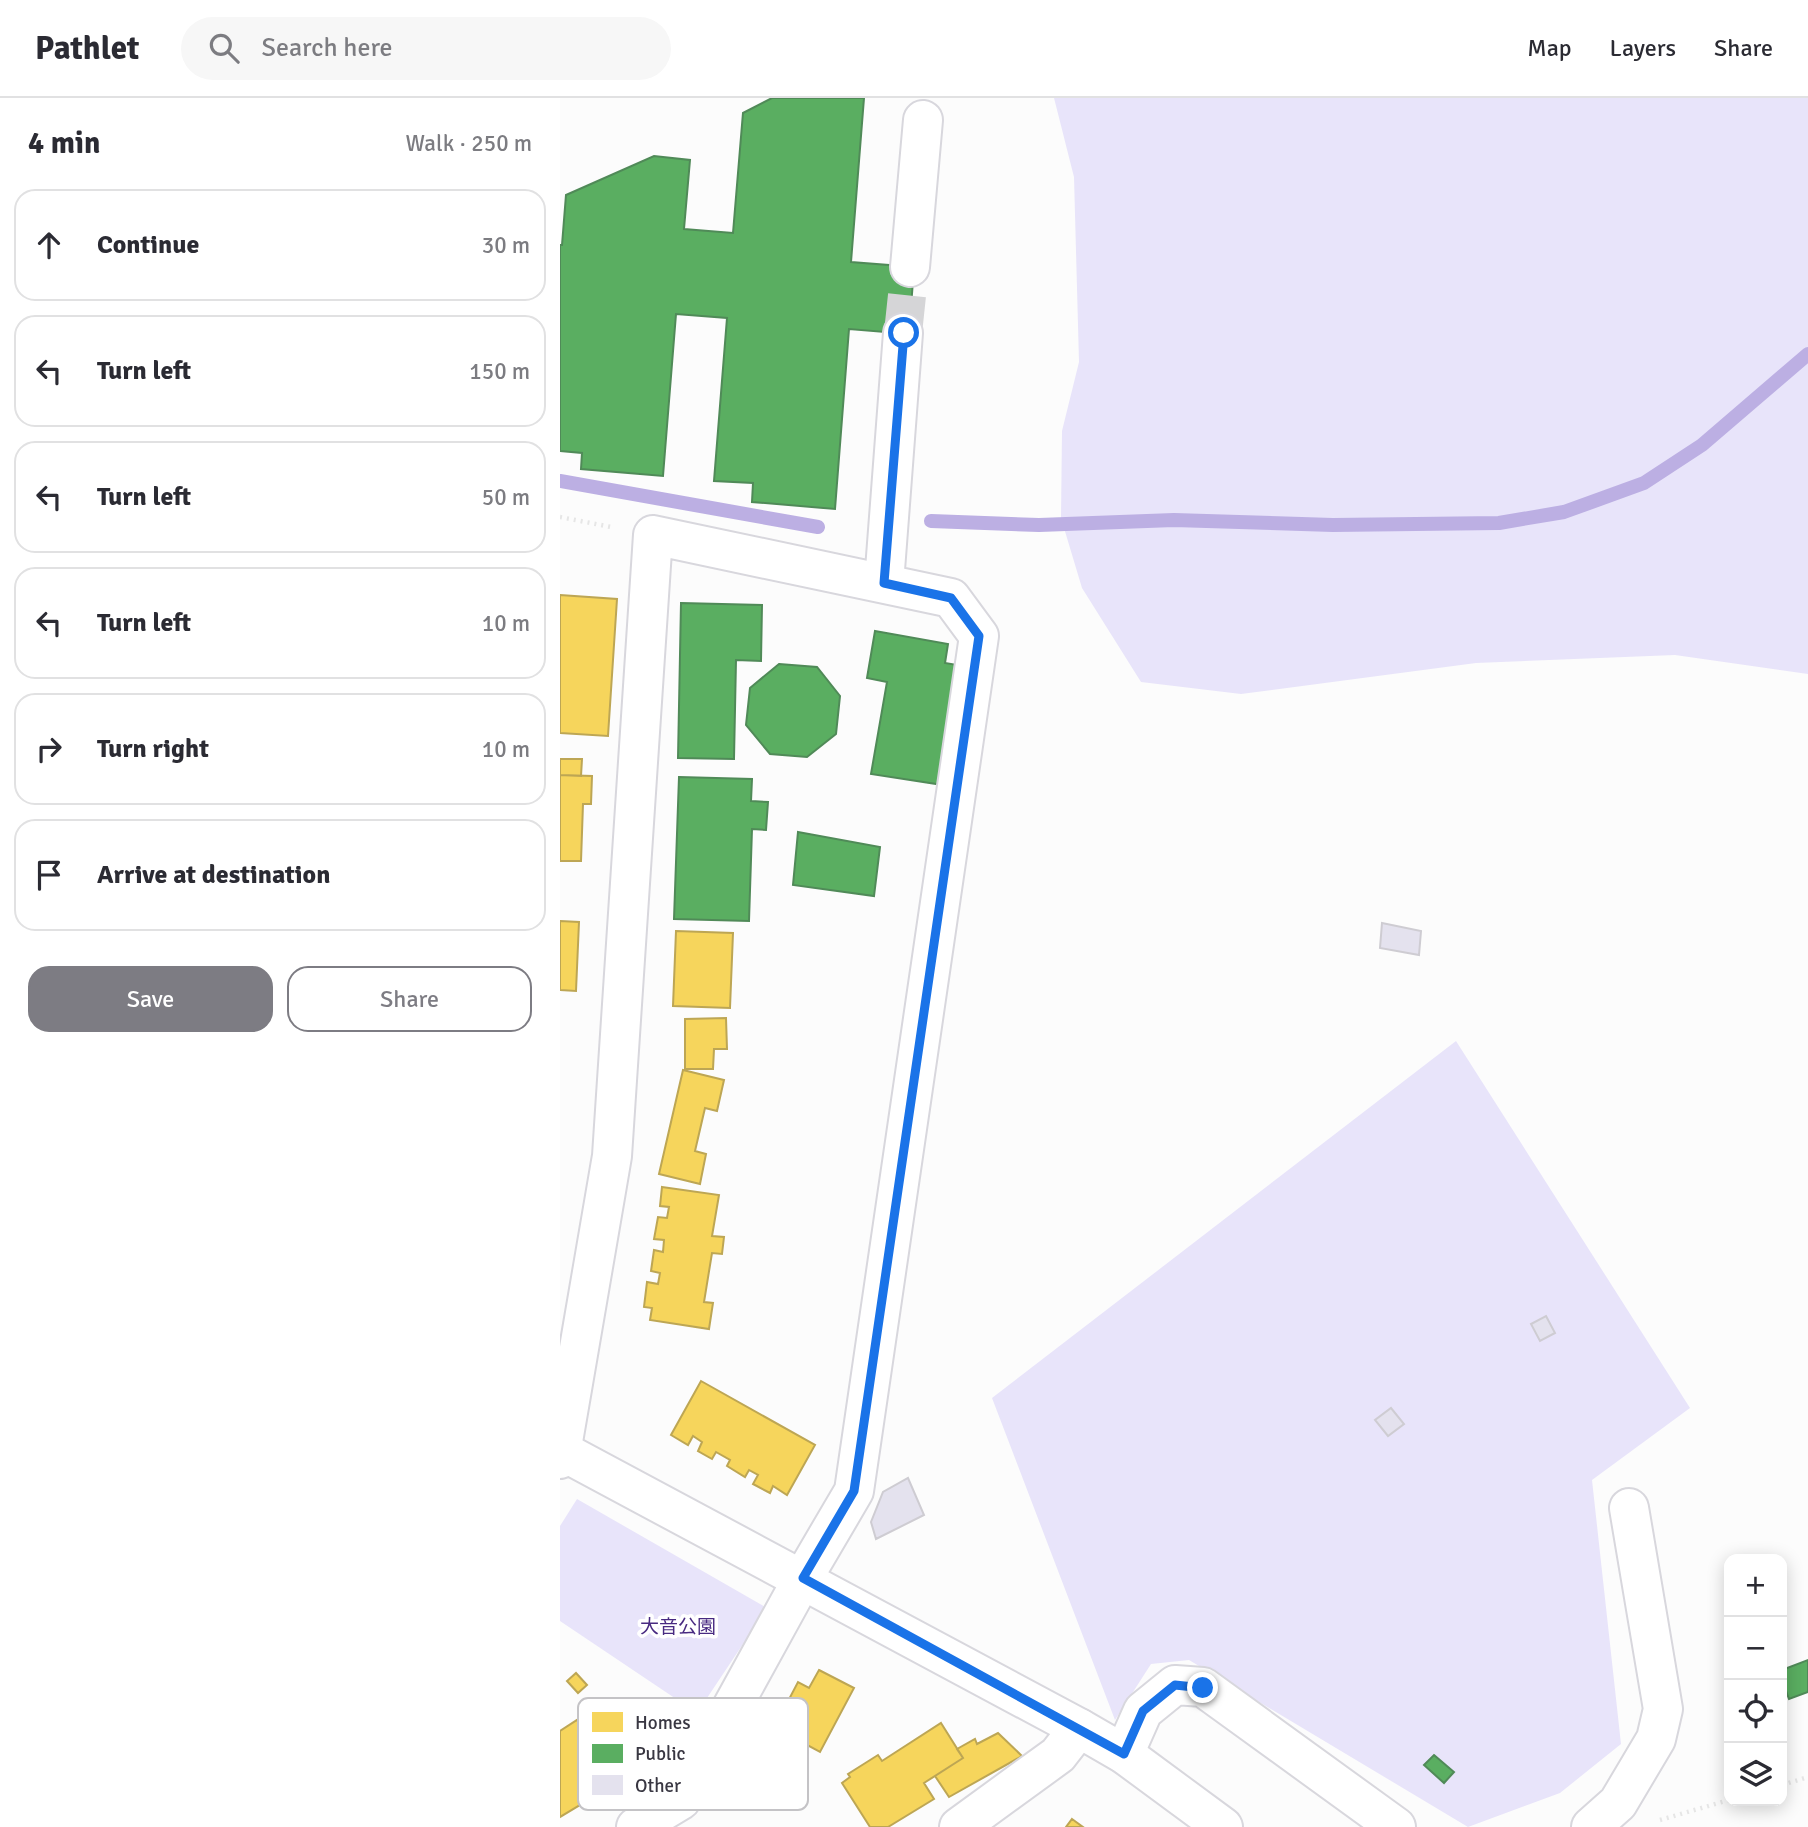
<!DOCTYPE html>
<html lang="en">
<head>
<meta charset="utf-8">
<style>
	:root { --surface:#fff; --page:#f7f7f7; --text:#2b2b33; --muted:#7c7c81; --line:#e1e1e2; --accent:#7d7c83 }
	body { margin:0; font-family:Signika,"Noto Sans JP",sans-serif; background:var(--page); color:var(--text) }
	.controls { position:absolute; right:21px; bottom:21px; display:grid; overflow:hidden; border-radius:14px; box-shadow:0 4px 18px #0003 }
	.controls button { width:63px; height:63px; display:grid; place-items:center; padding:0; border:0; border-bottom:2px solid var(--line); background:var(--surface); color:var(--text); font:35px sans-serif }
	.stop { position:absolute; width:21px; height:21px; margin:-16px; border:5px solid #1a73e8; border-radius:50%; background:#fff }
	.stop.end { background:#1a73e8; border-color:#fff; box-shadow:0 2px 7px #0008 }
	.list { margin:0; padding:0; list-style:none }
	h2 { display:flex; justify-content:space-between; align-items:center; height:91px; margin:0; padding:0 28px; font-size:30px }
	h2 small { font-size:23px; font-weight:400; color:var(--muted) }
	.list li { display:grid; grid-template-columns:46px 1fr auto; gap:21px; align-items:center; box-sizing:border-box; height:112px; margin:0 14px 14px; padding:0 14px; border:2px solid var(--line); border-radius:21px }
	.list b { display:block; font-size:26px; white-space:nowrap }
	.list em { font-size:23px; font-style:normal; color:var(--muted) }
	.actions { display:flex; gap:14px; padding:21px 28px }
	.actions a { flex:1; padding:16px 0; border:2px solid var(--accent); border-radius:21px; text-align:center; font-size:24px; color:var(--accent) }
	.actions .main { background:var(--accent); color:#fff }
	.icon { flex:none; width:38px; height:38px; fill:none; stroke:currentColor; stroke-width:2; stroke-linecap:round; stroke-linejoin:round }
	.map { position:relative; flex:none; width:1248px; height:1729px; overflow:hidden }
	header { display:flex; align-items:center; gap:42px; box-sizing:border-box; height:98px; padding:0 35px; background:var(--surface); border-bottom:2px solid var(--line) }
	header strong { font-size:33px }
	nav { display:flex; gap:38px; margin-inline-start:auto; font-size:24px }
	.search { width:490px; height:63px; background:var(--page); display:flex; align-items:center; gap:18px; box-sizing:border-box; padding:0 24px; border-radius:38px; color:var(--muted); font-size:26px }
	main { display:flex }
	aside { flex:1; background:var(--surface) }
	.map>svg:first-child { display:block }
	.green { fill:#e8e4fa }
	.homes { fill:#f6d55c; stroke:#bda654; stroke-width:2 }
	.public { fill:#5aae61; stroke:#508a58; stroke-width:2 }
	.lines { fill:none; stroke-linecap:round; stroke-linejoin:round }
	.stream { stroke:#bcafe3; stroke-width:14 }
	.building { fill:#e4e2ee; stroke:#ceccd2; stroke-width:2 }
	.street-tunnel { stroke:#d5d5d7; stroke-width:38; stroke-dasharray:38 19; stroke-linecap:butt }
	.street-casing { stroke:#d8d7dd; stroke-width:42 }
	.secondary-casing { stroke:#d8d7dd; stroke-width:42 }
	.path { stroke:#e6e6e6; stroke-width:4.5; stroke-dasharray:2 5; stroke-linecap:butt }
	.street { stroke:#fff; stroke-width:38 }
	.secondary { stroke:#fff; stroke-width:38 }
	.route { stroke:#1a73e8; stroke-width:9 }
	.labels { text-anchor:middle; dominant-baseline:central; stroke-width:7; stroke-linejoin:round; paint-order:stroke }
	.park-label { font-size:19px; fill:#482a81; stroke:#fff }
	.key { fill:#fff; stroke:#c4c3c6; stroke-width:2 }
	.key-label { font-size:19px; fill:#393742 }
</style>
</head>
<body>
<header>
<strong>Pathlet</strong>
<div class="search"><svg class="icon" aria-label="search" viewBox="0 0 24 24"><circle cx="10" cy="10" r="6"/><path d="M15 15l6 6"/></svg>Search here</div>
<nav><a>Map</a><a>Layers</a><a>Share</a></nav>
</header>
<main>
<aside>
<h2>4 min<small>Walk · 250 m</small></h2>
<ul class="list">
<li><svg class="icon" aria-label="ahead" viewBox="0 0 24 24"><path d="M12 20V5M6 11l6-6 6 6"/></svg><div><b>Continue</b></div><em>30 m</em></li>
<li><svg class="icon" aria-label="left" viewBox="0 0 24 24"><path d="M17 20v-9H6M10 6l-5 5 5 5"/></svg><div><b>Turn left</b></div><em>150 m</em></li>
<li><svg class="icon" aria-label="left" viewBox="0 0 24 24"><path d="M17 20v-9H6M10 6l-5 5 5 5"/></svg><div><b>Turn left</b></div><em>50 m</em></li>
<li><svg class="icon" aria-label="left" viewBox="0 0 24 24"><path d="M17 20v-9H6M10 6l-5 5 5 5"/></svg><div><b>Turn left</b></div><em>10 m</em></li>
<li><svg class="icon" aria-label="right" viewBox="0 0 24 24"><path d="M7 20v-9h11M14 6l5 5-5 5"/></svg><div><b>Turn right</b></div><em>10 m</em></li>
<li><svg class="icon" aria-label="arrive" viewBox="0 0 24 24"><path d="M6 21V4h12l-3 4 3 4H6"/></svg><div><b>Arrive at destination</b></div></li>
</ul>
<div class="actions"><a class="main">Save</a><a>Share</a></div>
</aside>
<div class="map">
<svg width="1248" height="1729" viewBox="0 0 1248 1729">
	<rect width="100%" height="100%" fill="#fcfcfc"/>
	<path class="green" d="M 494,0 L 1248,0 L 1248,576 L 1115,557 L 916,565 L 681,596 L 581,584 L 522,490 L 501,420 L 502,333 L 519,264 L 514,79 Z
		M 896,943 L 1130,1310 L 1032,1382 L 1061,1646 L 1000,1695 L 908,1729 L 629,1562 L 591,1566 L 555,1622 L 432,1300 Z
		M 17,1401 L 207,1510 L 137,1615 L 0,1523 L 0,1428 Z"/>
	<path class="homes" d="M 0,497 L 57,501 L 48,638 L 0,635 Z
		M 0,661 L 22,661 L 21,678 L 0,677 Z
		M 0,677 L 32,678 L 31,706 L 23,706 L 21,763 L 0,763 Z
		M 0,823 L 19,824 L 16,893 L 0,892 Z
		M 116,833 L 173,835 L 170,910 L 113,908 Z
		M 166,920 L 167,951 L 154,951 L 153,971 L 125,971 L 125,921 Z
		M 123,972 L 164,982 L 157,1013 L 145,1010 L 135,1053 L 146,1056 L 140,1086 L 99,1076 Z
		M 102,1089 L 159,1097 L 152,1138 L 164,1139 L 162,1156 L 152,1155 L 144,1204 L 153,1205 L 149,1231 L 90,1222 L 92,1210 L 84,1209 L 87,1184 L 98,1186 L 100,1175 L 91,1173 L 94,1152 L 103,1154 L 104,1142 L 94,1141 L 98,1119 L 107,1120 L 109,1109 L 100,1108 Z
		M 141,1283 L 255,1347 L 227,1397 L 213,1388 L 210,1395 L 193,1386 L 198,1377 L 189,1372 L 185,1379 L 167,1368 L 170,1362 L 156,1354 L 152,1361 L 138,1353 L 142,1344 L 133,1338 L 128,1347 L 111,1337 Z
		M 259,1572 L 294,1590 L 260,1654 L 223,1634 L 235,1611 L 226,1607 L 238,1584 L 249,1590 Z
		M 16,1575 L 27,1587 L 18,1595 L 7,1583 Z
		M 17,1622 L 29,1640 L 53,1626 L 72,1656 L 46,1672 L 55,1686 L 0,1719 L 0,1633 Z
		M 381,1625 L 403,1660 L 364,1685 L 374,1701 L 328,1729 L 310,1729 L 282,1685 L 290,1679 L 288,1676 L 318,1657 L 322,1663 Z
		M 438,1635 L 462,1658 L 389,1699 L 375,1678 L 403,1660 L 397,1651 L 415,1641 L 417,1646 Z
		M 512,1721 L 523,1729 L 506,1729 Z"/>
	<path class="public" d="M 212,0 L 304,0 L 291,164 L 354,169 L 349,236 L 289,231 L 275,411 L 192,404 L 193,385 L 154,383 L 167,220 L 116,216 L 103,378 L 21,371 L 22,355 L 0,353 L 0,147 L 2,147 L 6,97 L 94,58 L 130,62 L 124,131 L 173,135 L 183,15 Z
		M 121,505 L 202,507 L 201,563 L 176,562 L 174,661 L 118,660 Z
		M 315,533 L 388,546 L 385,565 L 403,568 L 383,687 L 311,676 L 327,584 L 307,580 Z
		M 219,566 L 257,569 L 280,598 L 276,636 L 247,659 L 210,656 L 186,627 L 190,590 Z
		M 119,679 L 192,681 L 191,703 L 208,704 L 206,732 L 192,731 L 189,823 L 114,821 Z
		M 238,734 L 320,749 L 314,798 L 233,787 Z
		M 1248,1562 L 1248,1594 L 1229,1601 L 1222,1582 L 1222,1572 Z
		M 874,1657 L 894,1674 L 884,1685 L 864,1667 Z"/>
	<g class="lines">
		<path class="stream" d="M 0,383 L 258,429
			M 371,423 L 479,427 L 614,422 L 773,427 L 939,425 L 1004,414 L 1084,385 L 1142,347 L 1248,256"/>
	</g>
	<path class="building" d="M 822,825 L 861,833 L 859,857 L 820,850 Z
		M 986,1218 L 995,1235 L 980,1243 L 971,1226 Z
		M 831,1310 L 844,1326 L 828,1338 L 815,1322 Z
		M 348,1380 L 364,1417 L 316,1441 L 311,1424 L 323,1394 Z"/>
	<g class="lines">
		<path class="street-tunnel" d="M 343,235 L 350,169"/>
		<defs>
			<path id="street" d="M 350,169 L 363,22
				M 324,485 L 343,235
				M 0,1361 L 52,1058 L 93,437 L 391,500 L 419,538 L 294,1393 L 243,1480 L 121,1702 L 76,1729
				M 564,1656 L 583,1613 L 615,1587 L 643,1589 L 836,1729
				M 399,1729 L 498,1657 L 519,1630
				M 1031,1729 L 1058,1705 L 1096,1641 L 1103,1611 L 1069,1410"/>
			<path id="secondary" d="M 0,1352 L 519,1630 L 564,1656 L 663,1729"/>
		</defs>
		<use href="#street" class="street-casing"/>
		<use href="#secondary" class="secondary-casing"/>
		<path class="path" d="M 0,419 L 51,429
			M 1222,1687 L 1248,1679
			M 1100,1722 L 1169,1702"/>
		<use href="#street" class="street"/>
		<use href="#secondary" class="secondary"/>
	</g>
	<g class="lines">
		<path class="route" d="M 344,235 L 324,485 L 391,500 L 419,538 L 294,1393 L 243,1480 L 564,1656 L 583,1613 L 615,1587 L 643,1590"/>
	</g>
	<g class="labels">
		<g class="park-label">
			<text x="118" y="1529">大音公園</text>
		</g>
	</g>
	<rect x="18" y="1600" width="230" height="112" rx="10" class="key"/>
	<rect x="32" y="1614" width="31" height="20" fill="#f6d55c"/>
	<rect x="32" y="1646" width="31" height="19" fill="#5aae61"/>
	<rect x="32" y="1677" width="31" height="20" fill="#e4e2ee"/>
	<g class="key-label">
		<text x="75" y="1631">Homes</text>
		<text x="75" y="1662">Public</text>
		<text x="75" y="1694">Other</text>
	</g>
</svg>
<div class="controls">
<button>+</button>
<button>−</button>
<button><svg class="icon" aria-label="locate" viewBox="0 0 24 24"><circle cx="12" cy="12" r="6"/><path d="M12 2v4M12 18v4M2 12h4M18 12h4"/></svg></button>
<button><svg class="icon" aria-label="layers" viewBox="0 0 24 24"><path d="M12 4l9 5-9 5-9-5zM3 14l9 5 9-5"/></svg></button>
</div>
<div class="stop" style="left:344px;top:235px"></div>
<div class="stop end" style="left:643px;top:1590px"></div>
</div>
</main>
</body>
</html>
